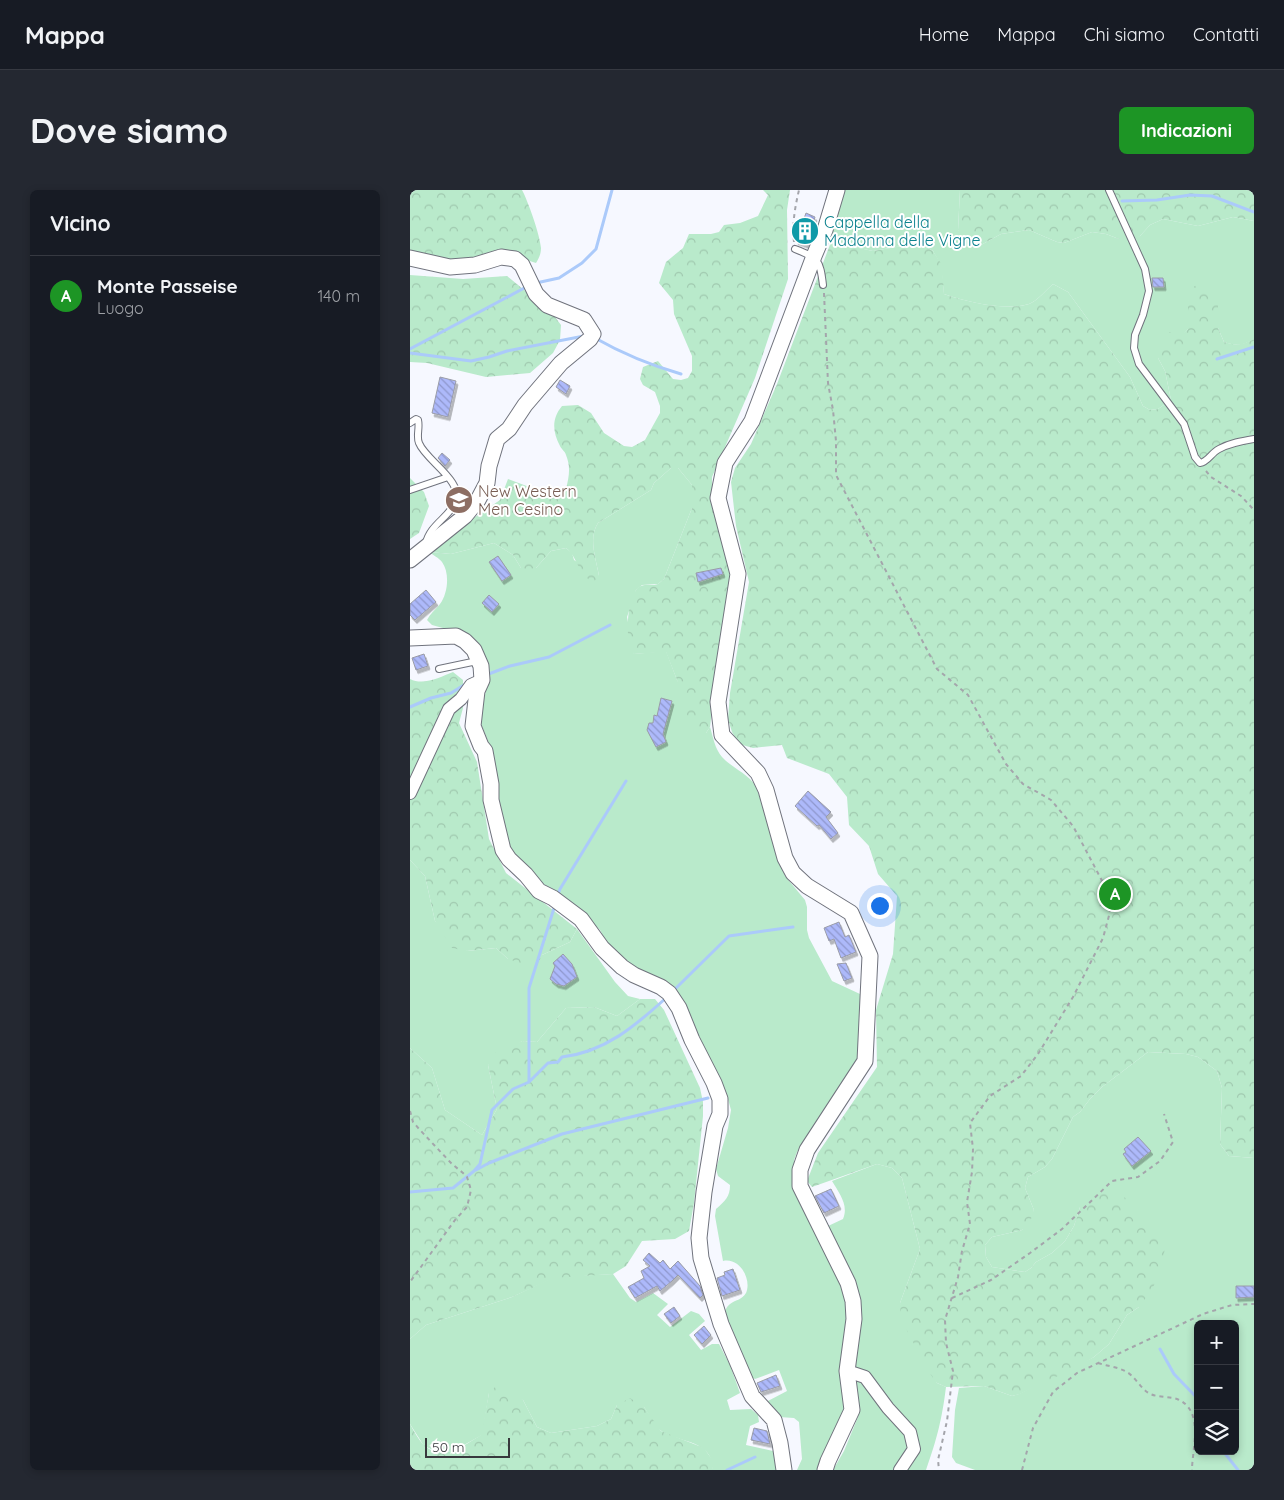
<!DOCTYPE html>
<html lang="it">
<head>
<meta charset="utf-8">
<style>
	:root { --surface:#171b24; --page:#242831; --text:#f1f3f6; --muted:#9ea1a6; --line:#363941; --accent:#1d9525 }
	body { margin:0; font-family:Quicksand,sans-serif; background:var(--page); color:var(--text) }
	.controls { position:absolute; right:15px; bottom:15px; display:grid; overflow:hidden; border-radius:8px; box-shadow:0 2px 8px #0003 }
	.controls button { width:45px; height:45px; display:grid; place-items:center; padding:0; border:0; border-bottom:1px solid var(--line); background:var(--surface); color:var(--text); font:25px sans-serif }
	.scale { position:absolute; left:15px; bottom:12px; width:85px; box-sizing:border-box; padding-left:5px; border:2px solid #38393d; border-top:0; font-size:14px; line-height:18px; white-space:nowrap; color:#38393d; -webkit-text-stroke:4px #fff; paint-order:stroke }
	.you { position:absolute; left:469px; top:715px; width:18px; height:18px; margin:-12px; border:4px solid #fff; border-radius:50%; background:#1a73e8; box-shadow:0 0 0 8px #1a73e833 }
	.badge { display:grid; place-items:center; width:32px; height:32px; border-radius:50%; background:var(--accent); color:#fff; font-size:16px; font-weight:700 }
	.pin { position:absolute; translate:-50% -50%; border:2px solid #fff; box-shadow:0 1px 5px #0006 }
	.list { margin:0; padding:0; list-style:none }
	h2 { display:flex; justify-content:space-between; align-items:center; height:65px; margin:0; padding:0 20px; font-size:21px }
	h2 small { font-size:16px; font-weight:400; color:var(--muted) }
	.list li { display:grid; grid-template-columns:32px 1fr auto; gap:15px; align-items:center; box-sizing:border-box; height:80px; padding:0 20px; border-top:1px solid var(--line) }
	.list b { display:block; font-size:19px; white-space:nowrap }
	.list p { margin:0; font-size:16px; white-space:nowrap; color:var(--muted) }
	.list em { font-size:16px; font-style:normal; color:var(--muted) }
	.icon { flex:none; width:28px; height:28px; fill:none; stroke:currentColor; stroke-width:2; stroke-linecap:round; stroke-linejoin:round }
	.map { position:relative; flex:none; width:844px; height:1280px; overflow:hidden; border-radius:8px }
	header { display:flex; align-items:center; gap:30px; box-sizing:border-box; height:70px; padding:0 25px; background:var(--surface); border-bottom:1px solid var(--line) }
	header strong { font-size:24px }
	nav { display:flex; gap:28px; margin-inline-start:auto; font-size:18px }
	.intro { display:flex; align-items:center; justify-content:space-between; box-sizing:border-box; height:120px; padding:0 30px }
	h1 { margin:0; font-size:35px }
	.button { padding:12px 22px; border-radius:8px; background:var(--accent); color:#fff; font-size:18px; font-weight:700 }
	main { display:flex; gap:30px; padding:0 30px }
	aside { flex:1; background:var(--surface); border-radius:8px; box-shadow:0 2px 8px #0003 }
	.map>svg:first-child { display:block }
	.grass { fill:#b9eacb; fill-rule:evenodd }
	.forest { fill:url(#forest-crowns) }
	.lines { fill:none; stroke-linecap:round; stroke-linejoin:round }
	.stream { stroke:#abcafa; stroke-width:3 }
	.building { fill:url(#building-back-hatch); stroke:#9a9ca7; filter:url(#shadow) }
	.service-casing { stroke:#70737d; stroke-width:8 }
	.minor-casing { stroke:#70737d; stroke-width:14 }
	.tertiary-casing { stroke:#70737d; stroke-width:17 }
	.path { stroke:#a4a5ab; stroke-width:2; stroke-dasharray:4 4; stroke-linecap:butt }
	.service { stroke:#fff; stroke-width:6 }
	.minor { stroke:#fff; stroke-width:12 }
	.tertiary { stroke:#fff; stroke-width:15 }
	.labels { text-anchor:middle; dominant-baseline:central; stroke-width:4; stroke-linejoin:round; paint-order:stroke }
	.culture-label { font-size:16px; fill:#0d838f; stroke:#fff; text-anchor:start }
	.education-label { font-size:16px; fill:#785e54; stroke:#fff; text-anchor:start }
</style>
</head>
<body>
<header>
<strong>Mappa</strong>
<nav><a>Home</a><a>Mappa</a><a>Chi siamo</a><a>Contatti</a></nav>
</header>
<div class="intro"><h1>Dove siamo</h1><a class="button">Indicazioni</a></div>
<main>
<aside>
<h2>Vicino<small></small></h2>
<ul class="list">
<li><span class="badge">A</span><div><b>Monte Passeise</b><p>Luogo</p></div><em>140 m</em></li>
</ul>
</aside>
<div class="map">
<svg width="844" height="1280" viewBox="0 0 844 1280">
	<defs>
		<pattern id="forest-crowns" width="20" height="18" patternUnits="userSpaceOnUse" patternTransform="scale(1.25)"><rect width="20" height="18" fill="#b9eacb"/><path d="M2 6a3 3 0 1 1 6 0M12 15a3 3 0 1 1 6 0" fill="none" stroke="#a0c9af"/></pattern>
		<pattern id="building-back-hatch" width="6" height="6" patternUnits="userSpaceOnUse" patternTransform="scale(1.25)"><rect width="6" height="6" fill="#adb9fa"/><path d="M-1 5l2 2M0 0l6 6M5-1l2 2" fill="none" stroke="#8e97cc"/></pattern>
		<filter id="shadow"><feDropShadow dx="2" dy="3.5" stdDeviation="0" flood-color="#0004"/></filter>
	</defs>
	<rect width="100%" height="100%" fill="#f6f8ff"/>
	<path class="grass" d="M 432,0 L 550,0 L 548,40 L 571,55 L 591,44 L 619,40 L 647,52 L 654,53 L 682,42 L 696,44 L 709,49 L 730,46 L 740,35 L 753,29 L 788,36 L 823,27 L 844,31 L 844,149 C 832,156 827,156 814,152 L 808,138 L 808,107 L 778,111 L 778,139 L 748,168 L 755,181 L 761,210 L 748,219 L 740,220 L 733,216 L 720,187 L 658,102 L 643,94 C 636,100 627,111 619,114 C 596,121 556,112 534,104 L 531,75 L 523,61 L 509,53 L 463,61 L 421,52 L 420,36 Z
		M 261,278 L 268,278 L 282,295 L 282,318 L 254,389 L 248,394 L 232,395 L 226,400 L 217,427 L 224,464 L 256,461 L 267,490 L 296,543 L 300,537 C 303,547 305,559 312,567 C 322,578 337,583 346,596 L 375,686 L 395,710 L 397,717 L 397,740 L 399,748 L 422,791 L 450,804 L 451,811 L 449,866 L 387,962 L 384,970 L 385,1001 L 435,1099 L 438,1122 L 436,1219 L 409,1280 L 387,1280 L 392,1269 L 389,1232 L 384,1228 L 369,1227 L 356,1212 L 377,1201 L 369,1180 L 345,1189 L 339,1186 L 313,1124 C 315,1121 317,1116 320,1114 C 325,1110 332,1110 336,1103 C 342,1090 330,1067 313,1071 L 305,1026 L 306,1019 C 315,1011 320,1007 320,995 L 308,986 L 306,979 L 318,938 L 321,920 L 316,902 L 278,827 L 271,807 L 254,792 L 228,780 L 201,760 L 190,740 L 165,715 L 126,689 L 103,667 L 90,625 L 85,579 L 78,551 L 70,531 L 70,523 L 76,501 L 76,480 L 51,443 L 22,435 L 17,430 C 20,424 25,420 30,414 C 38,403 40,383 32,372 C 29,368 23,365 19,362 L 41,364 L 84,353 L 103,365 L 111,378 L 126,378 L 141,361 L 156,358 L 162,363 L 164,370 L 189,386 C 186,369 178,348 188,333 L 241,300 L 244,293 Z
		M 0,670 L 15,686 L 25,731 L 57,761 L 86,758 L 98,769 L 132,765 L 160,752 L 167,739 L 205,792 L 218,806 L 230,809 L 207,826 L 184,817 L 156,818 L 127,852 L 112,851 L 78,875 L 87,919 L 72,945 L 35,920 L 22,878 L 0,858 Z
		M 738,862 L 776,864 L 788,867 L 807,881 L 812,898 L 810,954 L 819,966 L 844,968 L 844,1280 L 565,1280 L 546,1273 L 542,1267 L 545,1220 L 549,1198 L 574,1196 L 602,1206 L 609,1204 L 684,1167 L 699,1154 L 717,1125 L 729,1117 L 670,1017 L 664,1036 L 655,1051 L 642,1063 L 626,1072 L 621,1078 L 615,1082 L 582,1077 L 576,1067 L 575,1055 L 582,1047 L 612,1040 L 624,1020 L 615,998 L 618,987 L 635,977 L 642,969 L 663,927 L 670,922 L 680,909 L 692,897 ZM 788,1134 L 825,1134 L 825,1261 L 788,1261 Z
		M 467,974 L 482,978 L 492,988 L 510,1059 L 490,1113 L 527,1193 L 536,1197 C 532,1229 527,1249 516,1280 L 423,1280 L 434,1261 L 448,1227 L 449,1216 L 444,1177 L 448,1140 L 416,1037 L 433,1029 C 439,1015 429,1003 422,991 Z
		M 203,1084 L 220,1108 L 226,1112 L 243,1103 L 258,1114 L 247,1125 L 260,1137 L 281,1121 L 289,1124 L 295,1131 L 279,1145 L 291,1160 L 302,1154 L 309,1154 L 320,1175 L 330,1203 L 317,1210 L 320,1220 L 341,1219 L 348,1225 L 349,1232 L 340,1236 L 336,1255 L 363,1261 L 367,1268 L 367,1280 L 302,1280 C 304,1251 272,1253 253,1242 C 245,1238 239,1224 234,1217 L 207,1215 L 201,1229 L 187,1236 L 141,1243 L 127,1237 L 113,1210 L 79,1203 L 72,1245 L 45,1260 L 30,1263 L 14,1256 L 0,1234 L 0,1149 L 16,1135 L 102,1107 L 144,1087 Z"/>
	<path class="forest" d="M 0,0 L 112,0 C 118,11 130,45 131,58 C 131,64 129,68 126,73 C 94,61 65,73 34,71 C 23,71 10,65 0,62 Z
		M 353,0 L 380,0 L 377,20 L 378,89 L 345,188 L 302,287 L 302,313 L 320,384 L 319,405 L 307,480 L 300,537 L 296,543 L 289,543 L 277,525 L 267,490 L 256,462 L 224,464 C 214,452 217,412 226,400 C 232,392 241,397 248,394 C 248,394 254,389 254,389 L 282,318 L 282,295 L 268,278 L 261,278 L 244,293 L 241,300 L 188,333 C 178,348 186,369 189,386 L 184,392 C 168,386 168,367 156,358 L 141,361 L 126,378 L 118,379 L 111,378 L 103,365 L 84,353 L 41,364 L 19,362 L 24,355 L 90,310 L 98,289 L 122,298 L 135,308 L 142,308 L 156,299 C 159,287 161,277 156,265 C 155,261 151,259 150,256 C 142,241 142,228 152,216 L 168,215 L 181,223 L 194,243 L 214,256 L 222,257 L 235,250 L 250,223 L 250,216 L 245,202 L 233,195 L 230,189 L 233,177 L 248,171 L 263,189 L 271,190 L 278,188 L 282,181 L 282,166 L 264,124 L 263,110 L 249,93 L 256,72 L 273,58 L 279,44 L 301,44 L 309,42 L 314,35 L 330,33 L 348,26 L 358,5 Z
		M 550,0 L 844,0 L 844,31 L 823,27 L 788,36 L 753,29 L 740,35 L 730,46 L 723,50 L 709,49 L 696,44 L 682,42 L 654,53 L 647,52 L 619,40 L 591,44 L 571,55 L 557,52 L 548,40 Z
		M 421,52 L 463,61 L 509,53 L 523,61 L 532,75 L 534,104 C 556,112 597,121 619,114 C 627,111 636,100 643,94 L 658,102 L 720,187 L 733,216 L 740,220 L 748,219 L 761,210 L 755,181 L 748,168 L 749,154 L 758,142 L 772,144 L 778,139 L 778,111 L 783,97 L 789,94 L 803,101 L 808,107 L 808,138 L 814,152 C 827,156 832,155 844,149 L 844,968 L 819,966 L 810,954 L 812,898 L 807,881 L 788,867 L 776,864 L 738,862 L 692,897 L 680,909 L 670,922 L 663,927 L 642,969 L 635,977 L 618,987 L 615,998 L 624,1020 L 620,1032 L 612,1040 L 582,1047 L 575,1055 L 576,1067 L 582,1077 L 615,1082 L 621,1078 L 626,1072 L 642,1063 L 655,1051 L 664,1036 L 670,1017 L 679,1005 L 686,1003 L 712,1004 L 755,1057 L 753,1071 L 743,1098 L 729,1117 L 717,1125 L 699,1154 L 684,1167 L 669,1176 L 610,1204 L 602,1206 L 574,1196 L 536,1197 L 527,1193 L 518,1181 L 491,1129 L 490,1113 L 510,1059 L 492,988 L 482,978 L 467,974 L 402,997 L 397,991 L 408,963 L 467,877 L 466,820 L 483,764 L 487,706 L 468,684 L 459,656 L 439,635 L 437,607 L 419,584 L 377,568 L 372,555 L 343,558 L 329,554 L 322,542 L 318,529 L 320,503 L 339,392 L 326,336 L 321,292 L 325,278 L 341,254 L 367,194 Z
		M 0,85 L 53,89 L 97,86 L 142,123 L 151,135 L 150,150 L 143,163 L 120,183 L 76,187 L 17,173 L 0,172 Z
		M 0,288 L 14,302 L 19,316 L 9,343 L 0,349 Z
		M 43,482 L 53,490 L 53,518 L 49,533 L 67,572 L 79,649 L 96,683 L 167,739 L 160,752 L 132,765 L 126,778 L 98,769 L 86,758 L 57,761 L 42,758 L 25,731 L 15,686 L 0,670 L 0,489 C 14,496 30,487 43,482 Z
		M 230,809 L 245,809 L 254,820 L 290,898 L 293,912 L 293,926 L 284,1013 L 279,1041 L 265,1049 L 232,1051 L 216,1076 L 203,1084 L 144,1088 L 102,1107 L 16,1135 L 0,1149 L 0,858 L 22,878 L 35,920 L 72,945 L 87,919 L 78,875 L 85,863 L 112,851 L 127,852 L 156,818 L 184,817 L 207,826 Z
		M 89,1193 L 113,1210 L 127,1237 L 141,1243 L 187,1236 L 201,1229 L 207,1215 L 220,1208 L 234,1217 L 251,1241 L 294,1258 L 303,1271 L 302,1280 L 0,1280 L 0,1234 C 4,1241 8,1249 13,1254 C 31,1273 55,1255 71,1245 L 79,1203 Z"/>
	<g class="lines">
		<path class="stream" d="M 712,11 L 747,10 L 780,5 L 802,6 L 844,22
			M 126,93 L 149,88 L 172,73 L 186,59 L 202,0
			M 185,148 C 213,164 240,175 271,184
			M 0,159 L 118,96
			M 0,163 L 61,171 L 79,167 L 97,161 L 174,146
			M 807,169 L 844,157
			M 76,485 L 100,476 L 139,467 L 200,435
			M 0,517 L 21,508 L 41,503 L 54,495
			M 147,707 L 150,699 L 216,591
			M 264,800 L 319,746 L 383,737
			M 119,892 L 119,798 L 145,715
			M 66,980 L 79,973 L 152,944 L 298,908
			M 0,1002 L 43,998 L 64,981 L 70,974 L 82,920 L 103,899 L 119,892 L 138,873 L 148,872 L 152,867 C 195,862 225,836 256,808
			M 750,1159 L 764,1184 L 788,1209
			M 813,1261 L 828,1280
			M 317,1280 L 345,1267"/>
	</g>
	<path class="building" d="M 396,23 L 405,27 L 397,55 L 386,51 Z
		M 742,88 L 753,88 L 754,97 L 743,97 Z
		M 30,187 L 46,191 L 38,227 L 22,223 Z
		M 150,190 L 160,196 L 156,204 L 146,197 Z
		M 32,263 L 40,270 L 35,276 L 28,268 Z
		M 88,366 L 101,385 L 92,391 L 79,372 Z
		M 311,378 L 313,384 L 288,392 L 286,383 Z
		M 16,400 L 26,412 L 5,430 L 0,425 L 0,414 Z
		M 79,405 L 89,414 L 82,422 L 72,413 Z
		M 14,464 L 18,476 L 6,480 L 2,468 Z
		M 251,508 L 262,511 L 253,544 L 256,552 L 246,557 L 237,540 L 239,533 L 243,533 L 244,525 L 247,526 Z
		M 398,601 L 421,622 L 416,627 L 428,643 L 421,649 L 409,635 L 407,636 L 385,616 Z
		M 429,732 L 435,747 L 439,745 L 446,762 L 431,768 L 424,749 L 419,751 L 414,738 Z
		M 153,764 L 162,774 L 167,787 L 154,796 L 146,794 L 140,789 L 145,776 L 143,773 Z
		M 436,773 L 442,788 L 434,791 L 427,774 Z
		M 728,947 L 741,961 L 722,976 L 713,964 L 716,962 L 714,959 Z
		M 421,999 L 429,1016 L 414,1023 L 405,1006 Z
		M 239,1063 L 250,1073 L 253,1070 L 260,1079 L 268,1071 L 290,1096 L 293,1105 L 290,1108 L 268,1085 L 262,1091 L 250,1101 L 247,1096 L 225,1108 L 218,1097 L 234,1088 L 231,1081 L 240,1076 L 233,1070 Z
		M 323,1079 L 330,1100 L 312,1106 L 307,1088 L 315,1085 L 314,1082 Z
		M 826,1096 L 844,1096 L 844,1107 L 826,1108 Z
		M 264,1117 L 270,1126 L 261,1133 L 254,1124 Z
		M 294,1136 L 301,1145 L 292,1154 L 284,1145 Z
		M 366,1185 L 370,1196 L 351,1202 L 347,1193 Z
		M 344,1238 L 357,1241 L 360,1254 L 341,1250 Z"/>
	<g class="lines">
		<defs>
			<path id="service" d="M 699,0 L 735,79 L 739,101 L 733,125 L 725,145 L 724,158 L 729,174 L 774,234 L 785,267 L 790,273 C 798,272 801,263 809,259 C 820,253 832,251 844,249
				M 385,59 C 408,68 410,69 413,95
				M 0,233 L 6,229 L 8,230 C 10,238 6,246 9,253 C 16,271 55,291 45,313 C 38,328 20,335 16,353
				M 0,300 L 38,287
				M 29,479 L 67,471"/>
			<path id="minor" d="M 0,603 L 39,519 L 51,509 L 61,495 L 72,490
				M 437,1181 L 455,1187 L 478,1218 L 500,1242 L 504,1259 L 490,1280"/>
			<path id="tertiary" d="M 0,68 L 40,77 L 65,75 L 91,67 L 105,69 L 112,75 L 126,104 L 137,115 L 174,130 L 183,144 L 180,149 L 151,173 L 115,215 L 99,239 L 87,249 L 79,276 L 77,293 L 68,310 L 55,326 L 0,370
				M 0,448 L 46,446 L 55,451 L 64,460 L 71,476 L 72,490 L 67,501 L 63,536 L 71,556 L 75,561 L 81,594 L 81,610 L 93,660 L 99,669 L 116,685 L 129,701 L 143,708 L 171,729 L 192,758 L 212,777 L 224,785 L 251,797 L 259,803 L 269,818 L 282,850 L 304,893 L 310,909 L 310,924 L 305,936 L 294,1002 L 289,1048 L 291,1068 L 311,1134 L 342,1206 L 364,1230 L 370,1253 L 374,1280
				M 415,1280 L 418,1271 L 442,1220 L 437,1181 L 444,1129 L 443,1111 L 438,1093 L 390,996 L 390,980 L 397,960 L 455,871 L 460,766 L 441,723 L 397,696 L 383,683 L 375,668 L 356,600 L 348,583 L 312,545 L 308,512 L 328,384 L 308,308 L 315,273 L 342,231 L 404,66 L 415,40 L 427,0"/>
		</defs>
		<use href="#service" class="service-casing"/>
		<use href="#minor" class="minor-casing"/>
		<use href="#tertiary" class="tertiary-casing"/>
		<path class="path" d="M 384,52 C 382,34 385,17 389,0
			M 414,103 L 418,193 L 423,220 L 426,251 L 426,285 L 527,479 L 558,505 L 596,574 L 613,594 L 641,610 L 663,636 L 698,702 L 700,722 L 693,748 L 663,807 L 628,864 L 611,886 L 580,906 L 560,933 L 563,959 L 562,982 L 557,1012 L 560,1034 L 552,1061 L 548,1087 L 535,1130 L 536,1153 L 543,1181 L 537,1231 L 528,1270 L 529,1280
			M 796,281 L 801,287 L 831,306 L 844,320
			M 0,921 L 3,932 L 10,940 L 42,974 L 53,983 L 57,987 L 61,1000 L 57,1017 L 45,1030 L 0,1092
			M 542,1108 L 581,1090 L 620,1063 L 652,1039 L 702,991 L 728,987 L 750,971 L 763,952 L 754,924
			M 688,1173 C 697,1176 707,1177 715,1181 C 724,1185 729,1196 737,1202 C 745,1208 758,1206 767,1209 C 795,1220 782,1259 782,1280
			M 612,1280 L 623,1238 L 643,1202 L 667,1183 L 793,1124 L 822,1115 L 844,1114"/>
		<use href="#service" class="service"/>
		<use href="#minor" class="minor"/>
		<use href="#tertiary" class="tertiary"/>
	</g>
	<defs>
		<symbol id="building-disc" viewBox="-11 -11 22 22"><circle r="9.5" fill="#0f9aa8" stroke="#fff"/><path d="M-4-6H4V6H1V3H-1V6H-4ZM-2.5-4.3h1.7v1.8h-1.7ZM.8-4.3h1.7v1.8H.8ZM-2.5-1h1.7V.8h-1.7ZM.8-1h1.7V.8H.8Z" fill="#fff"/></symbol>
		<symbol id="school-disc" viewBox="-11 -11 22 22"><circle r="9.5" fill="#8d6e63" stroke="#fff"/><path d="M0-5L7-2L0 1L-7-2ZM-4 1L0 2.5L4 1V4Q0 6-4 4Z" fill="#fff"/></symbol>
	</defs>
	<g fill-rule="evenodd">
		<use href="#building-disc" x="379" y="25" width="32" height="32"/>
		<use href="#school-disc" x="33" y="294" width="32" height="32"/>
	</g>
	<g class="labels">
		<g class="culture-label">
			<text x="414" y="32">Cappella della<tspan x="414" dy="18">Madonna delle Vigne</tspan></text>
		</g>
		<g class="education-label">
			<text x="68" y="301">New Western<tspan x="68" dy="18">Men Cesino</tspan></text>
		</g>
	</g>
</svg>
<div class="controls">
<button>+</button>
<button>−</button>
<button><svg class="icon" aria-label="layers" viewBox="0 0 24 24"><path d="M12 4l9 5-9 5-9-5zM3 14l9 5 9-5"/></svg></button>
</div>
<div class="scale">50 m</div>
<div class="you"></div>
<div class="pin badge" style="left:705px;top:704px">A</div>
</div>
</main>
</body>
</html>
